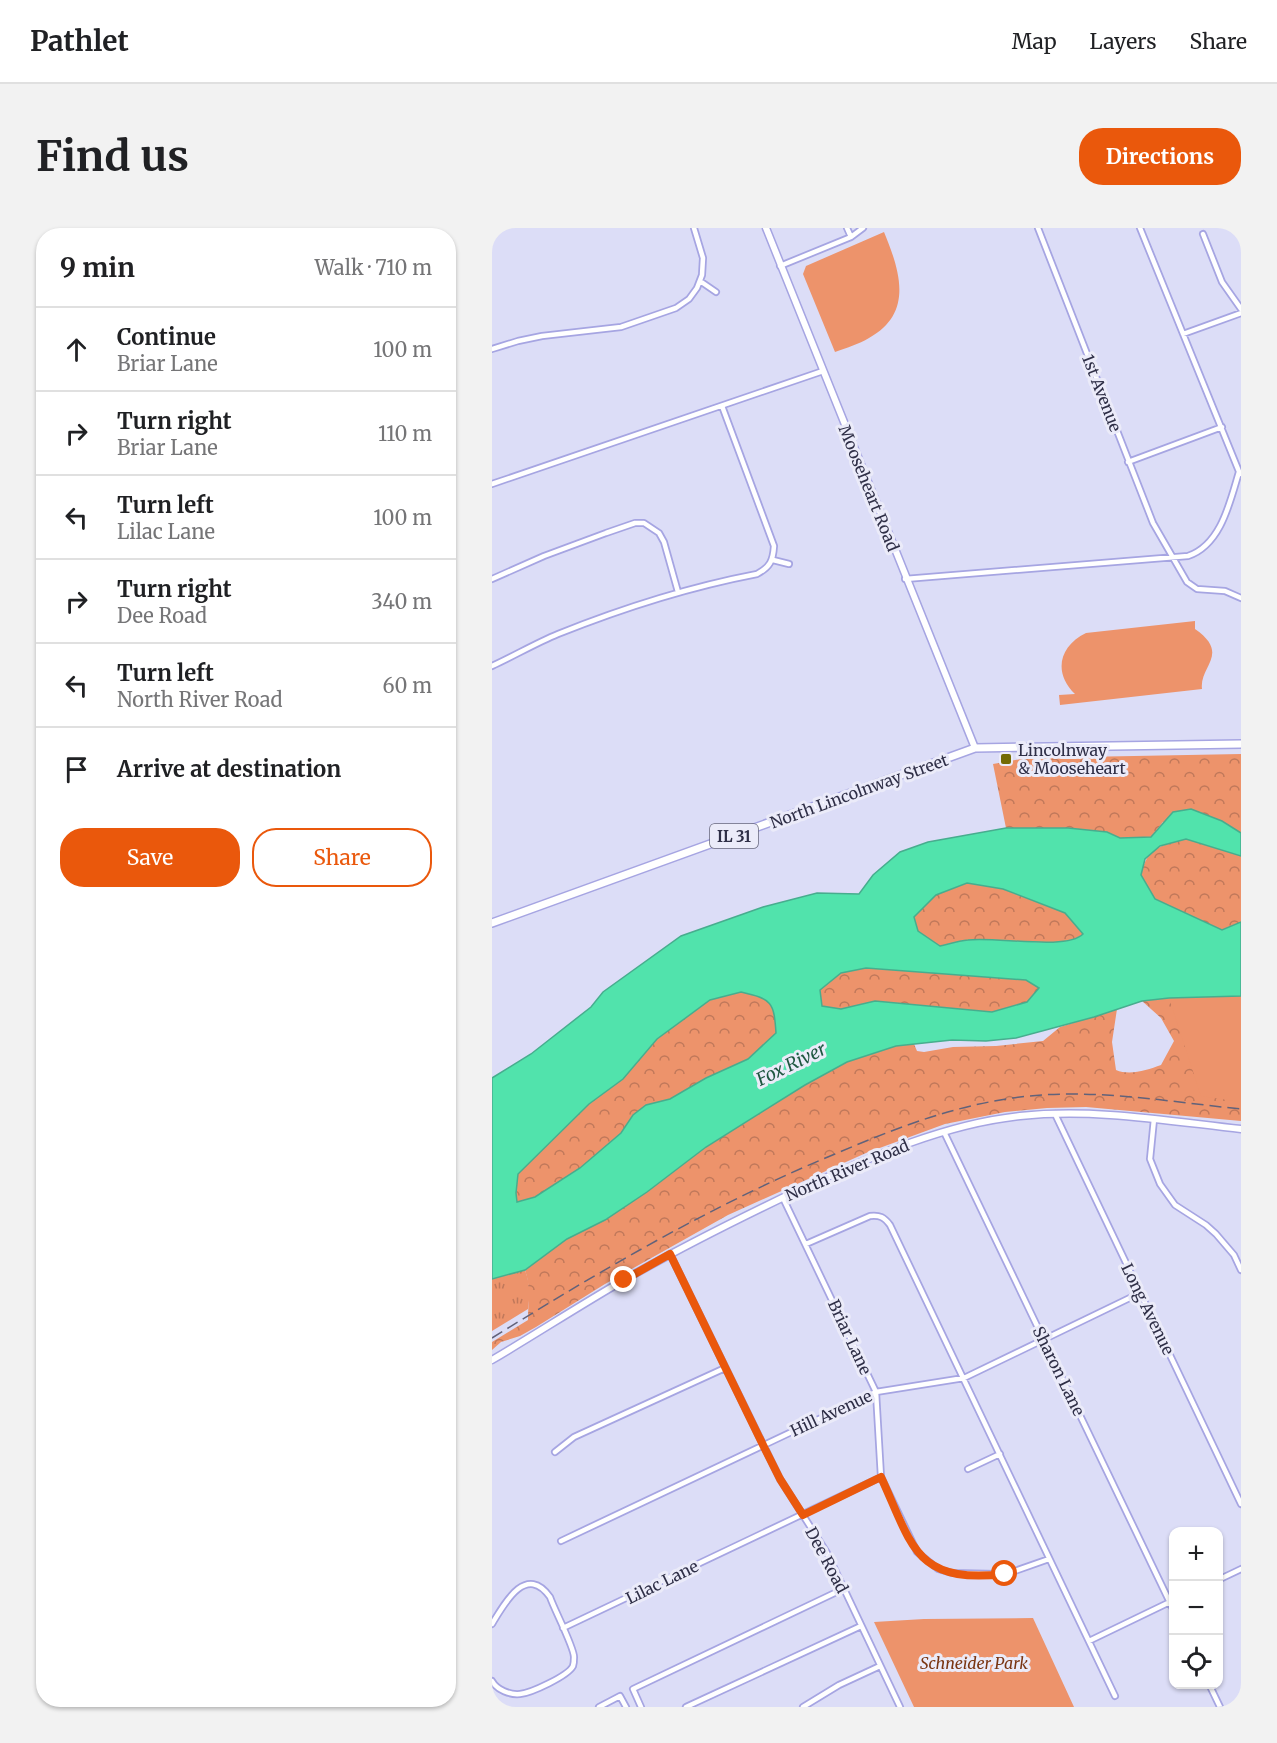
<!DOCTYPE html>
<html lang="en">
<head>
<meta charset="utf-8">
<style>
	:root { --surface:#fff; --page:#f2f2f2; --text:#202124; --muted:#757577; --line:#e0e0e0; --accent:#ea580c }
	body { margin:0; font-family:Merriweather,serif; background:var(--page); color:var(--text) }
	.controls { position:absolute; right:18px; bottom:18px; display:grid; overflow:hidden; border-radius:12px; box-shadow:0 2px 4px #0004 }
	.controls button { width:54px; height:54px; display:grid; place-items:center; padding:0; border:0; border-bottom:2px solid var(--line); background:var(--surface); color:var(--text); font:30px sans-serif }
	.stop { position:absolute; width:18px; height:18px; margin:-14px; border:4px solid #ea580c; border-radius:50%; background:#fff }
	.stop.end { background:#ea580c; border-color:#fff; box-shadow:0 2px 6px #0008 }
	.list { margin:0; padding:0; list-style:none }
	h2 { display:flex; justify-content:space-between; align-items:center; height:78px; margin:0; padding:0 24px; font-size:26px }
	h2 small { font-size:20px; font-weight:400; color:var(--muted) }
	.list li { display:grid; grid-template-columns:39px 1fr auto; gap:18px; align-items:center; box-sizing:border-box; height:84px; padding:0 24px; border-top:2px solid var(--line) }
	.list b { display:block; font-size:22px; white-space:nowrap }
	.list p { margin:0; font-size:20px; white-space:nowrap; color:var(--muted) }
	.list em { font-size:20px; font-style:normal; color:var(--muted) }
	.actions { display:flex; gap:12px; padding:18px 24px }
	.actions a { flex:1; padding:14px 0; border:2px solid var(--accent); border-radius:24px; text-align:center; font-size:21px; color:var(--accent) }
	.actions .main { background:var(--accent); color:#fff }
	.icon { flex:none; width:33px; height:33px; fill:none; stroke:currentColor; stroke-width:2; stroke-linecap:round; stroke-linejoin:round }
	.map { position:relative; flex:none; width:749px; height:1479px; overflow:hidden; border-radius:24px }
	header { display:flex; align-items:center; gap:36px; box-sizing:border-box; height:84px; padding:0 30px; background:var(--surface); border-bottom:2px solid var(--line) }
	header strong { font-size:28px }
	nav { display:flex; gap:33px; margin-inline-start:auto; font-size:21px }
	.intro { display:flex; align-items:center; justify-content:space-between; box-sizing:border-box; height:144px; padding:0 36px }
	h1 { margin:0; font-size:42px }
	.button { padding:15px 27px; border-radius:24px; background:var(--accent); color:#fff; font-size:21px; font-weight:700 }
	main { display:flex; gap:36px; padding:0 36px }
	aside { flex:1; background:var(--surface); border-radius:24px; box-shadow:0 2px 4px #0004 }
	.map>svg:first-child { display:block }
	.grass { fill:url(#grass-tufts) }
	.forest { fill:url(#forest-crowns) }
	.green { fill:#ed936b }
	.water { fill:#51e3ac; stroke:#47ad8e; stroke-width:1.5; fill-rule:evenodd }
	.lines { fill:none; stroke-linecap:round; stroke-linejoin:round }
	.street-casing { stroke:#a6a5e2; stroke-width:8 }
	.secondary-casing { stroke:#a6a5e2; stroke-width:9 }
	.primary-casing { stroke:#a6a5e2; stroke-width:10 }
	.street { stroke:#fff; stroke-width:4.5 }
	.secondary { stroke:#fff; stroke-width:6 }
	.primary { stroke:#fff; stroke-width:7 }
	.rail { stroke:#61627a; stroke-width:1.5; stroke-dasharray:12 6; stroke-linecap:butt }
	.route { stroke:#ea580c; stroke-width:8 }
	.poi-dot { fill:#736b05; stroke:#ebebf9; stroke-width:2 }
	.labels { text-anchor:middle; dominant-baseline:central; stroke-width:6; stroke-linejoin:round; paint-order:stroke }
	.shield { fill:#ebebf9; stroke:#67677c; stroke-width:1.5 }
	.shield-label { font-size:15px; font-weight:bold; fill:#2f2f47 }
	.street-label { font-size:16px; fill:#2f2f47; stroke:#ebebf9 }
	.poi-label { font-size:16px; fill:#2f2f47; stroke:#ebebf9; text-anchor:start }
	.park-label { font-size:16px; font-style:italic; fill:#7a3512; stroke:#ebebf9 }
	.water-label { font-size:18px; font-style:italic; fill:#1e5741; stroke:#ebebf9 }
</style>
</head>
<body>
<header>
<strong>Pathlet</strong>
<nav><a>Map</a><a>Layers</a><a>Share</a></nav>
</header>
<div class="intro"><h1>Find us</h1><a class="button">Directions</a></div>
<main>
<aside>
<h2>9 min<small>Walk · 710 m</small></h2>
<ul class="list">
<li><svg class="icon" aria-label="ahead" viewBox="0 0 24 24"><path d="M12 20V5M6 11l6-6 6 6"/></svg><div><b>Continue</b><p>Briar Lane</p></div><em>100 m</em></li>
<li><svg class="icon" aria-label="right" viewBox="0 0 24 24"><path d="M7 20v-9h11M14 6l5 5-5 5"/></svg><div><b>Turn right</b><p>Briar Lane</p></div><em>110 m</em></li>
<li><svg class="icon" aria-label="left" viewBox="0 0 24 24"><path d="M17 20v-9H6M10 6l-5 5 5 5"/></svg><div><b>Turn left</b><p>Lilac Lane</p></div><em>100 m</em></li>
<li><svg class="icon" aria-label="right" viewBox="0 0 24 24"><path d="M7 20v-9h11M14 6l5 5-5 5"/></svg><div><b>Turn right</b><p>Dee Road</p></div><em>340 m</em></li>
<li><svg class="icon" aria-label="left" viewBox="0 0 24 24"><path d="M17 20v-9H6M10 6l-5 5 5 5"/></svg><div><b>Turn left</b><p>North River Road</p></div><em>60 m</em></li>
<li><svg class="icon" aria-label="arrive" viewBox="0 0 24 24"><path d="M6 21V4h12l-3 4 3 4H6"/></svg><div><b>Arrive at destination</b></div></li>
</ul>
<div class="actions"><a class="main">Save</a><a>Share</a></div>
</aside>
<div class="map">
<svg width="749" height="1479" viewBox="0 0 749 1479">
	<defs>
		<pattern id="grass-tufts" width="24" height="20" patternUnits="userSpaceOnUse" patternTransform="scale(1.5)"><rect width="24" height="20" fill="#ed936b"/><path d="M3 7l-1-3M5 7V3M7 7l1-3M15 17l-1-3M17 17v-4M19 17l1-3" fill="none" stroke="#c0785a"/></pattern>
		<pattern id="forest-crowns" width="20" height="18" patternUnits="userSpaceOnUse" patternTransform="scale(1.5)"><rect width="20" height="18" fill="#ed936b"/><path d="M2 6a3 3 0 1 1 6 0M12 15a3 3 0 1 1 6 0" fill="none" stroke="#c0785a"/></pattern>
	</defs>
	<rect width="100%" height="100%" fill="#dcddf7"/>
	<path class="grass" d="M 33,1042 C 38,1055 38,1067 36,1081 L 0,1103 L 0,1051 Z"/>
	<path class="forest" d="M 749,526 L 749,605 L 730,593 L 671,594 L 659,609 L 628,610 L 615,604 L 576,600 L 514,600 L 501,536 L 535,530 Z
		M 694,611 L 749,628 L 749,694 L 730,702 L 663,671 L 649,647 C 655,619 668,618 694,611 Z
		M 475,655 L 511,661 L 573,685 L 591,706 C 573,723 502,708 476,712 C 466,713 457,716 448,718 L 426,703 L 422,689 L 444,667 Z
		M 374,740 L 534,752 L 548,760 L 535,774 L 500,784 L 383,773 L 349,781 L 330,778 L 328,762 L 349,745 Z
		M 249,764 C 281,771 281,773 285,805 L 256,831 L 214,850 L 178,871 L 154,877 L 141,887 L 129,905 L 88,940 L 43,969 L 25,975 L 24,965 L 26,946 L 97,876 L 131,851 L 165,811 L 218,772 Z
		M 749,768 L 749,893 L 594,879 L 555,880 L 513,884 L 453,896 L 374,925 L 236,987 L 113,1056 L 44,1099 L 28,1108 L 9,1114 L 0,1122 L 0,1114 L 36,1092 C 36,1074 39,1059 33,1042 L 75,1011 L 113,992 L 155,964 L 214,919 L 313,857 L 355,834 L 404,818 L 422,816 L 425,823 L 432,824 L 461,819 L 504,818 L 551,813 L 568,799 L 625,781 L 620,814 L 624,842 C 638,848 655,842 669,837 L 682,813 L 669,790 L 650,773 L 677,770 Z"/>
	<path class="green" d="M 392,4 C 408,43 422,85 377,110 C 367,116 354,120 343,124 L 311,46 L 314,38 Z
		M 703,393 L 703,401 C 739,426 707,438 710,461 L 568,477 L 567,467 L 583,466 C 561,445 567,418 594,405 Z
		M 749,768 L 749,874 L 709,868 L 677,770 Z
		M 541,1390 L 582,1479 L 422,1479 L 382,1394 L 432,1391 Z"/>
	<path class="water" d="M 699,581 L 730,593 L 749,605 L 749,628 L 694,611 L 668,618 L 653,631 L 649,647 L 663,671 L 730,702 L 749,694 L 749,768 L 677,770 L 650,773 L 602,789 L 524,810 L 494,813 L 460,812 L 404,818 L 355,834 L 313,857 L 214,919 L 155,964 L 113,992 L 75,1011 L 33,1042 L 0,1051 L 0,850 L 39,826 L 99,779 L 111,764 L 189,708 L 271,679 L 325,665 L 367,666 L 381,647 L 408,624 L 436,614 L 514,600 L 576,600 L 615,604 L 628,610 L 659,609 L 681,584 ZM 475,655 L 511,661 L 573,685 L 591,706 C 574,723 502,708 476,712 C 466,713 457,716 448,718 L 426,703 L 422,689 L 444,667 ZM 374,740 L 534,752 L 547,760 L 535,774 L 500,784 L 383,773 L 349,781 L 330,778 L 328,762 L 349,745 ZM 249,764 C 280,771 282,774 284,805 L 256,831 L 214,850 L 178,871 L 154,877 L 141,887 L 129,905 L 88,940 L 43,969 L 25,974 L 24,965 L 26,946 L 97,876 L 131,851 L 165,811 L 218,772 Z"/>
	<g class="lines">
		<defs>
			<path id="street" d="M 355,0 L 359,9
				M 546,0 L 661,295 L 695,354 L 705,361 L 733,363 L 749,370
				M 648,0 L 748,246
				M 711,6 L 730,54 L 749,81
				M 288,38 L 359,9 L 371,0
				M 208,53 L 224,64
				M 691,106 L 749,85
				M 0,121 L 26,113 L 50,108 L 129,99 L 184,80 L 197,71 L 205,60 L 210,47 L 211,30 L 202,0
				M 636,234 L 730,199
				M 0,256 L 331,143
				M 281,332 L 297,336
				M 0,351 L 52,328 L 114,305 L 143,295 L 152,295 L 167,305 L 172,314 L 186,364
				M 413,351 L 696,328 C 729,317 738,274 747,244
				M 0,438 C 22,428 44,415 66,406 C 131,380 197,359 265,346 C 278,339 281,333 282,318 L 230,178
				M 563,886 L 749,1276
				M 662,891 L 658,931 L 668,956 L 683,977 L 714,997 L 724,1006 L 742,1027 L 749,1042
				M 452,904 L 682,1383
				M 291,970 L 384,1164 L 389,1249 L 425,1324 L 446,1341 L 460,1345 L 505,1346 L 520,1344 L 557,1331
				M 314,1016 L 378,988 C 388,987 392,989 398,997 L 623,1468
				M 178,1026 L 288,1251 L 335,1325 L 408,1479
				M 63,1224 L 82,1209 L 233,1140
				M 476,1241 L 508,1226
				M 69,1313 L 384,1164 L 472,1150 L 648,1065
				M 726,1352 L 749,1341
				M 0,1396 C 12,1376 34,1335 58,1369 C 62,1381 82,1419 82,1429 C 82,1432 82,1435 81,1438 C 76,1448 39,1465 28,1466 C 18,1467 5,1462 0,1453
				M 71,1400 L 389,1249
				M 597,1413 L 682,1372
				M 717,1456 L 728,1479
				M 107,1479 L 128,1468 L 134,1479
				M 149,1479 L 141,1461 L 351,1361
				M 194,1479 L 369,1398
				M 311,1479 L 347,1457 L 388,1438"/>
			<path id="secondary" d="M 274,0 L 483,520
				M 0,1132 C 44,1106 87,1078 132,1052 C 191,1018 252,988 313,959 C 381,928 453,896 528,888 C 602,880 676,893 749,901"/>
			<path id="primary" d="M 0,695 L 483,520 L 749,516"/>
		</defs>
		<use href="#street" class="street-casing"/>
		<use href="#secondary" class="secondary-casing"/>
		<use href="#primary" class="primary-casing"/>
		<use href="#street" class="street"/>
		<use href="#secondary" class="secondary"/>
		<use href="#primary" class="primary"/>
		<path class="rail" d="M 0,1110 C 111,1041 222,976 343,926 C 406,899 468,875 537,868 C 607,861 679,874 749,881"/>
	</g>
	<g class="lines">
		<path class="route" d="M 132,1052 L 178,1026 L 271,1217 L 288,1251 L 311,1287 L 389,1249 C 421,1319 423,1356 513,1346"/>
	</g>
	<rect class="poi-dot" x="508" y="525" width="12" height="12" rx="3"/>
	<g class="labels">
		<rect class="shield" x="218" y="596" width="48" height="24" rx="4.5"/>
		<g class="shield-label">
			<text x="242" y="608">IL 31</text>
		</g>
		<g class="street-label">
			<text transform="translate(610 165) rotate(69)">1st Avenue</text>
			<text transform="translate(377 260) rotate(68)">Mooseheart Road</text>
			<text transform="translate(367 563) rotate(-20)">North Lincolnway Street</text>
			<text transform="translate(355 942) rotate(-23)">North River Road</text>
			<text transform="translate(656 1081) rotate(64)">Long Avenue</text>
			<text transform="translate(358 1109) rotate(65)">Briar Lane</text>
			<text transform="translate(567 1143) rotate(64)">Sharon Lane</text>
			<text transform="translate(339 1185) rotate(-25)">Hill Avenue</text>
			<text transform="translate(335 1332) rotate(62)">Dee Road</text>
			<text transform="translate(170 1354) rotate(-26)">Lilac Lane</text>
		</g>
		<g class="poi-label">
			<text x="526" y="522">Lincolnway<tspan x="526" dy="18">&amp; Mooseheart</tspan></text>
		</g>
		<g class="park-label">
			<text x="482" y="1435">Schneider Park</text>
		</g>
		<g class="water-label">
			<text transform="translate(299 836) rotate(-26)">Fox River</text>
		</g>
	</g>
</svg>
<div class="controls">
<button>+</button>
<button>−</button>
<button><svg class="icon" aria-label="locate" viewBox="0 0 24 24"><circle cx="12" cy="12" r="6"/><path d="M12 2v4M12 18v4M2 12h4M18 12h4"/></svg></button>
</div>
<div class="stop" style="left:513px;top:1346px"></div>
<div class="stop end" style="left:132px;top:1052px"></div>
</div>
</main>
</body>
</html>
